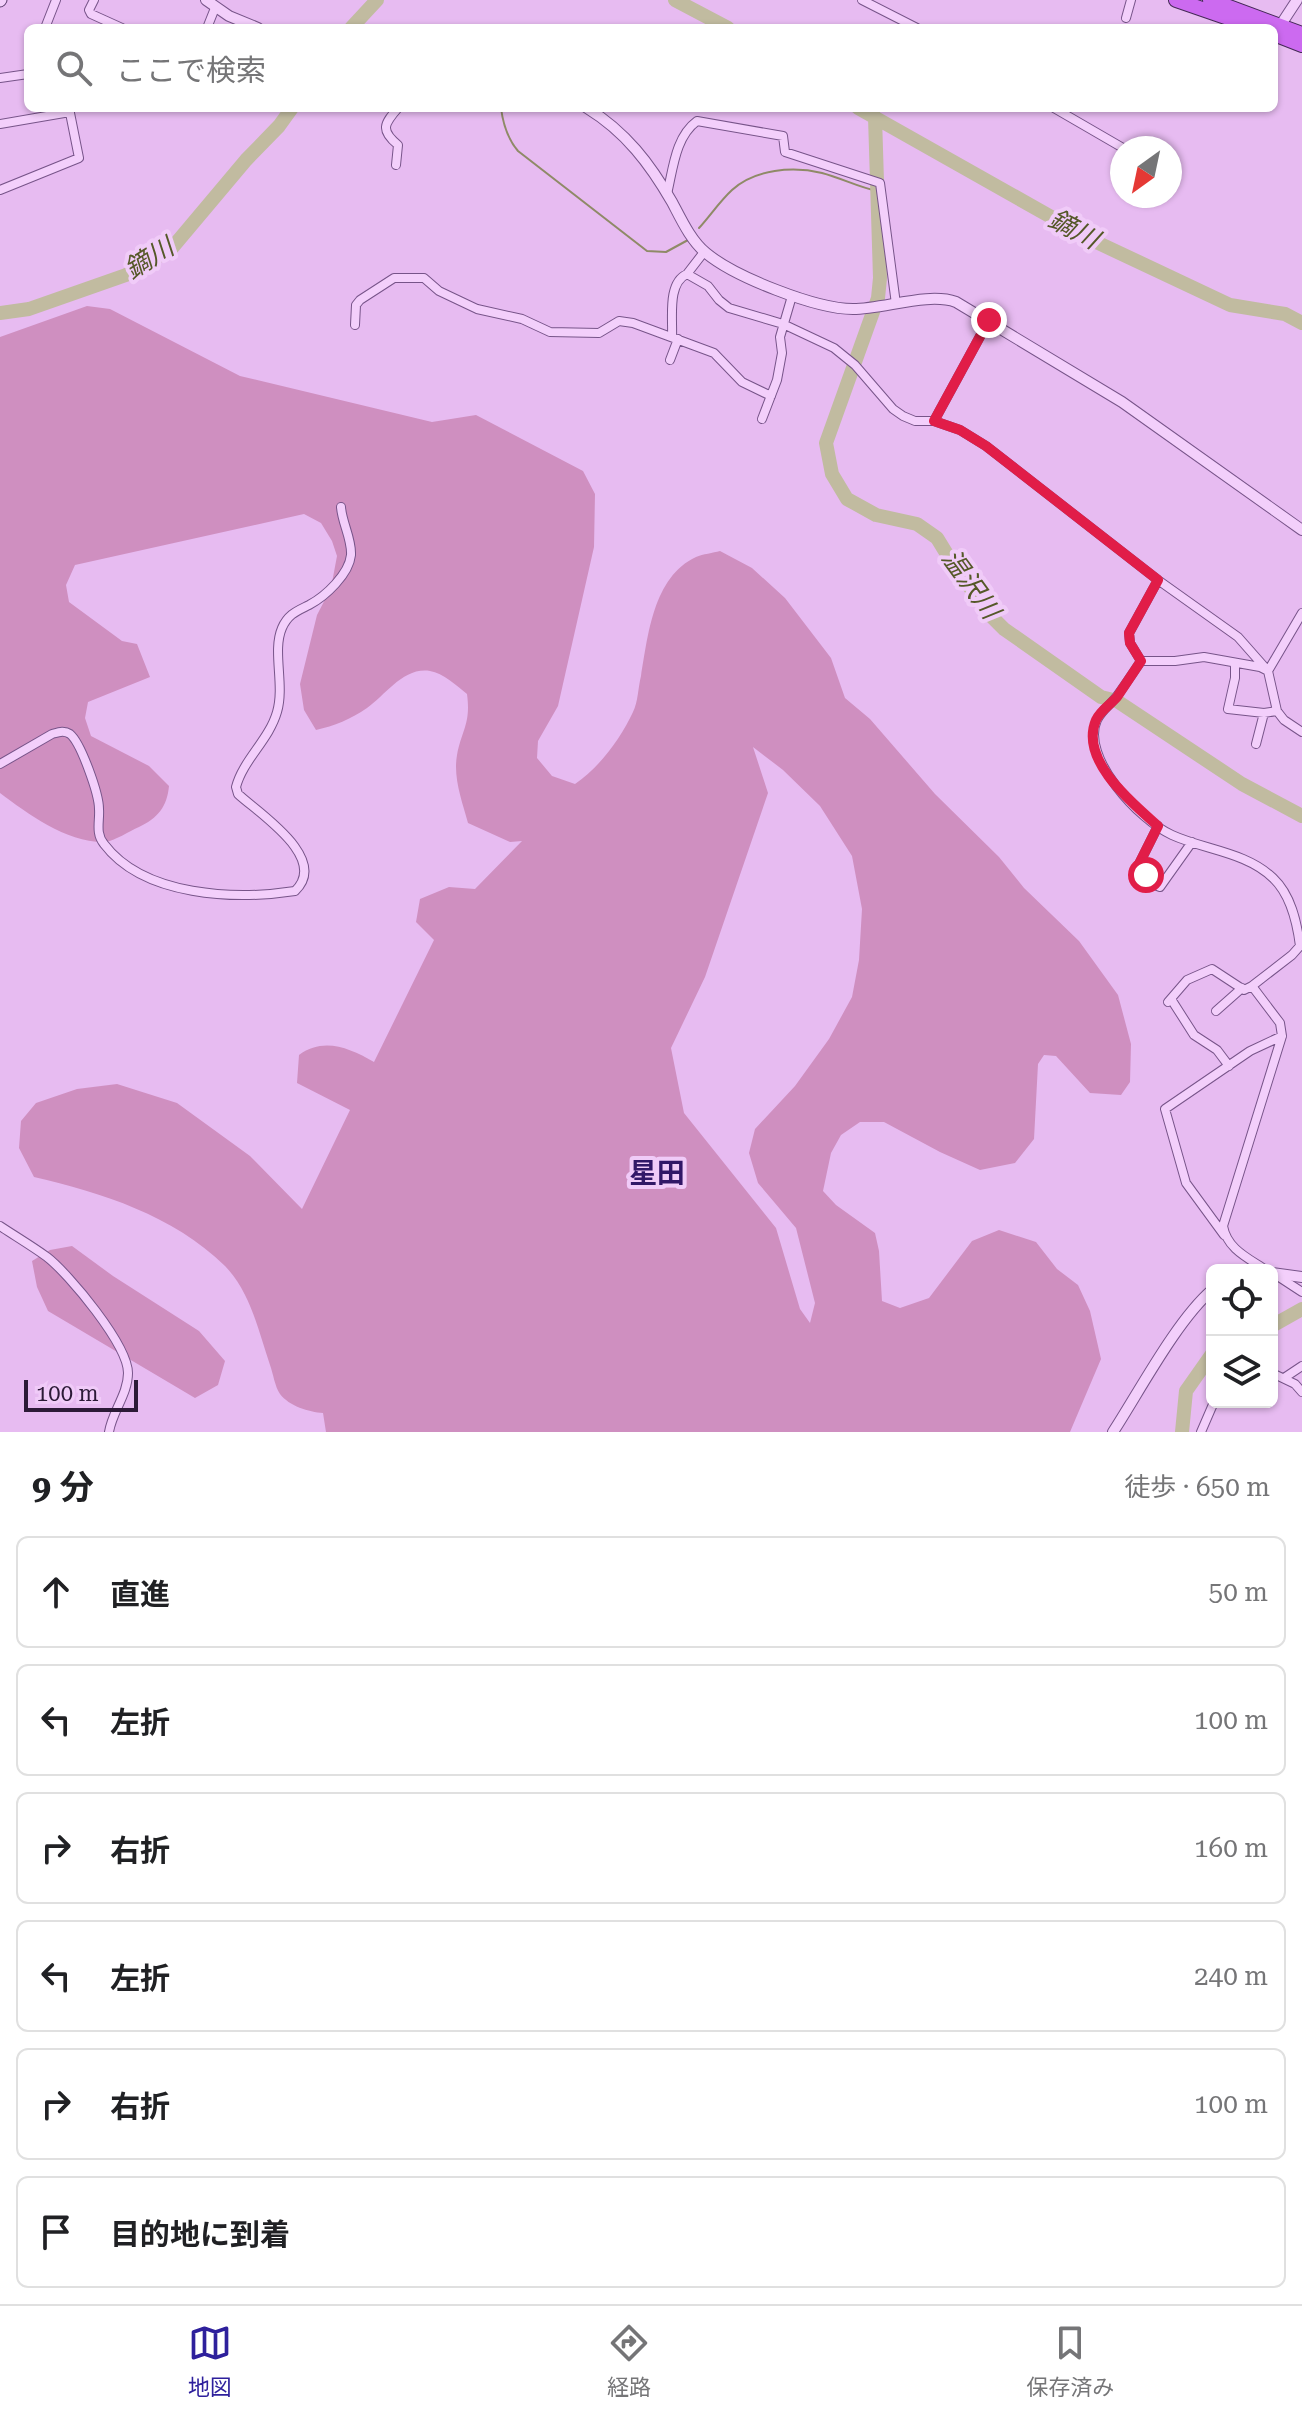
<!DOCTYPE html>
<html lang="ja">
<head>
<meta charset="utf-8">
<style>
	:root { --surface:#fff; --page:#f2f2f2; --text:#202124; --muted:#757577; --line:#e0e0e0; --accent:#2e209c }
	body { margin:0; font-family:"Roboto Serif","Noto Sans JP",serif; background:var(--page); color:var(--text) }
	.controls { position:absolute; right:24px; bottom:24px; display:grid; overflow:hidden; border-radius:12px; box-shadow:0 2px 6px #0004 }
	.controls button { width:72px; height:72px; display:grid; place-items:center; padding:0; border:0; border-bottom:2px solid var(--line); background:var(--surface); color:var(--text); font:40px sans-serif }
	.compass { position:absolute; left:1110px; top:136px; width:72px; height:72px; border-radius:50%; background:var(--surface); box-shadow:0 2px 6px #0004; rotate:213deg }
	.scale { position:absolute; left:24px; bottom:20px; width:114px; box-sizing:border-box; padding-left:8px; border:4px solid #2c1a37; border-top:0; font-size:22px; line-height:28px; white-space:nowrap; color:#2c1a37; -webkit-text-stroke:6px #f0cbf8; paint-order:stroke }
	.stop { position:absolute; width:24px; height:24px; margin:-18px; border:6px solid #e11d48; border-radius:50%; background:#fff }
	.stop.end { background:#e11d48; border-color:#fff; box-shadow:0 2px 8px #0008 }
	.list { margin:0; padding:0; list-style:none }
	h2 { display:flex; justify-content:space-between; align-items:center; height:104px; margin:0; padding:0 32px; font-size:34px }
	h2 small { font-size:26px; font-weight:400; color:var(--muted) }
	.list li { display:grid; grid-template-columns:52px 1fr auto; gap:24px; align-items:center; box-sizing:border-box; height:112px; margin:0 16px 16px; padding:0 16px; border:2px solid var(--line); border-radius:12px }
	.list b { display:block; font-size:30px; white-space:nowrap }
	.list em { font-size:26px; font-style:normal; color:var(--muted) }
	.icon { flex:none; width:44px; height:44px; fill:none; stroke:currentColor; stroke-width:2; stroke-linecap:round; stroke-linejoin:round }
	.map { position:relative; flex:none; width:1302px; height:1432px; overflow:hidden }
	.search { position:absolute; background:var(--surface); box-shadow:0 2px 6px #0004; left:24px; right:24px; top:24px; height:88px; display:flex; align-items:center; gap:20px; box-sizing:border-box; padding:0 28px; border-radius:12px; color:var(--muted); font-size:30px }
	.sheet { height:872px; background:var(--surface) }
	nav { display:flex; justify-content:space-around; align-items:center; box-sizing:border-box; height:112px; border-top:2px solid var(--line); background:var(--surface); font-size:22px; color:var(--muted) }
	nav a { display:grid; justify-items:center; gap:4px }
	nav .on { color:var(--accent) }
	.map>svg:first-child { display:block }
	.green { fill:#cf8fc0; fill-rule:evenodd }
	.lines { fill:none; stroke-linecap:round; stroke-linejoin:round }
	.stream { stroke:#8f8a67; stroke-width:2 }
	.river { stroke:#c1bba0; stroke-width:14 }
	.minor-casing { stroke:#775489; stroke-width:10 }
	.tertiary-casing { stroke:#775489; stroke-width:12 }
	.secondary-casing { stroke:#57386a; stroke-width:13 }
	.trunk-casing { stroke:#442956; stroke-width:16 }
	.minor { stroke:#f3cffb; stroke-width:8 }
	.tertiary { stroke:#f3cffb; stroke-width:10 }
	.secondary { stroke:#f3cffb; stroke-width:11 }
	.trunk { stroke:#cc6af0; stroke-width:14 }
	.route { stroke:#e11d48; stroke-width:10 }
	.labels { text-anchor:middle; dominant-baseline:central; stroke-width:8; stroke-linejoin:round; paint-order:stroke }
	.water-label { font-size:26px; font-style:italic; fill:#555828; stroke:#f0cbf8 }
	.quarter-label { font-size:28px; font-weight:bold; fill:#311767; stroke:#f0cbf8 }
</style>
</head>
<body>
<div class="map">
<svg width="1302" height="1432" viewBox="0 0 1302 1432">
	<rect width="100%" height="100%" fill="#e7bbf1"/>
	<path class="green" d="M 87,306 L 110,309 L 240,376 L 432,422 L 476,415 L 583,471 L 595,494 L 594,547 L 558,706 L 538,741 L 537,758 L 552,776 L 575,784 C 599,768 621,738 633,712 C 638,702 638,688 641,676 C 648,636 653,577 696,557 C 703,554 713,553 720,551 L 752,568 L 785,598 L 831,658 L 845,698 L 870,719 L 935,794 L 999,857 L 1024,888 L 1079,941 L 1118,995 L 1131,1044 L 1130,1082 L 1121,1095 L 1090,1093 L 1056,1056 L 1044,1055 L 1038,1064 L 1034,1139 L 1015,1163 L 980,1170 L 940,1152 L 884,1122 L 860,1122 L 841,1135 L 831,1153 L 823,1191 L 836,1205 L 875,1233 L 879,1251 L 882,1301 L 900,1308 L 929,1298 L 972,1241 L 999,1230 L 1036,1242 L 1057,1269 L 1078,1285 L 1090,1311 L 1101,1359 L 1070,1432 L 326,1432 L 323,1413 C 309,1412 289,1406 280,1394 C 275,1387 273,1373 270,1365 C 258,1330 251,1293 225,1266 C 173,1215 102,1193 34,1177 L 19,1148 L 21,1121 L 36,1103 L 77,1089 L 117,1084 L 177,1103 L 250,1156 L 302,1209 L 350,1110 L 297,1083 L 299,1055 C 324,1037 349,1048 374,1062 L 434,940 L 416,922 L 420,899 L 449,887 L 475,889 L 522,841 L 510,842 L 468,823 C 462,801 453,778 457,755 C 462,729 471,724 467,694 C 457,686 443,673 430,671 C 403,667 386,695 367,708 C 351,719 334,726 316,730 L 304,710 L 300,684 L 317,615 L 331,588 L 337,556 L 332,541 L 321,523 L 304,514 L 75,565 L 66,585 L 69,602 L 122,641 L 137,644 L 150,677 L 88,702 L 85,718 L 91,736 L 149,766 L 169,786 C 167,807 158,818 139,827 C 129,831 115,841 105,842 C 67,843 28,814 0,793 L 0,337 ZM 753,747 L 783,770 L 820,806 L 852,856 L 862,909 L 859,960 L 852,997 L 829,1039 L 795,1086 L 755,1129 L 749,1153 L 758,1183 L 796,1228 L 815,1303 L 810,1323 L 800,1309 L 776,1228 L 684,1113 L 671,1048 L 705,977 L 768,793 Z
		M 72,1246 L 113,1276 L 199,1331 L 225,1361 L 218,1385 L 195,1398 L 48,1311 L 37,1287 L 32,1261 L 50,1250 Z"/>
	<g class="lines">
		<path class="stream" d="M 501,108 C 503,124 507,138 518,151 L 647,251 L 666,252 L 688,240
			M 699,228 C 710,216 720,201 732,190 C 755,169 793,166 822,173 C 841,178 858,187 877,191"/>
		<path class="river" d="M 675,0 L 728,28
			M 351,28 L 377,0
			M 858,108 L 1092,240 L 1230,305 L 1285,314 L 1302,323
			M 875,117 L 880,278 L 878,298 L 826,443 L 832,474 L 847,499 L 876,515 L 917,524 L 937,538 L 956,569 L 993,618 L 1004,629 L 1101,697 L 1117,701 L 1242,784 L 1302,816
			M 0,313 L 29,309 L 126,275 L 172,248 L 246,160 L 279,126 L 292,108
			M 1272,1326 L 1302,1309
			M 1182,1432 L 1186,1391 L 1212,1354"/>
		<defs>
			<path id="minor" d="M 94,0 L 89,10 L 91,14 L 122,28
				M 862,0 L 917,28
				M 1126,18 L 1131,0
				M 45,28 L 56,0
				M 207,28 L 215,8
				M 0,78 L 28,74
				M 1054,108 L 1123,148
				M 0,124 L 70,112
				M 396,165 L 398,145 C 380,130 384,124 398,108
				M 0,190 L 79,158 L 69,108
				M 667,194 C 673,170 675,137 697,121 L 783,136 L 785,152 L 880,183 L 896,304
				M 687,274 L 704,252
				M 355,325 L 356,305 L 360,300 L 394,278 L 424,278 L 439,291 L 477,309 L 522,319 L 550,332 L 599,333 L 619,321 L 633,323 L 714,353 L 742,382 L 771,396
				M 672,337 C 673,318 667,283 687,274 L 708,286 L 719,300 L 729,308 L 783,324 L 834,348 L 855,365 L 893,409 L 903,416 L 915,421 L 934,421 L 960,430 L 986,446 L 1158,580 L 1238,637 L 1268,671 L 1277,711 L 1284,720 L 1302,732
				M 670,360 L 678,339
				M 762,419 L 777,380 L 782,353 L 780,337 L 792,296
				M 934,421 L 989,320
				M 1141,661 L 1130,643 L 1129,633 L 1158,580
				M 1235,663 L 1235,678 L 1228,709 L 1264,713 L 1277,711
				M 1268,671 L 1302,613
				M 1256,744 L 1264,713
				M 0,764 L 52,734 C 59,732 64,730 70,734 C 81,743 99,794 99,809 C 100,821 95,833 104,844 C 144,897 236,900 295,891 C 330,858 257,812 238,794 L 236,787 C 243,760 269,740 277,712 C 285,685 272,651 282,628 C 288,614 297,611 309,605 C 326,596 349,574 351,555 C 352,539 342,523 341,507
				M 1158,826 L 1138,866 L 1152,884 L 1160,887 L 1192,842
				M 1171,999 L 1194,1035 L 1217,1050 L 1229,1066
				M 1168,1002 L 1187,980 L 1212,969 L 1244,990 L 1252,986
				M 1216,1011 L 1242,988
				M 0,1226 C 15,1236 32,1246 47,1257 C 69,1274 128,1345 128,1373 C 128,1394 112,1412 109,1432
				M 1224,1235 L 1186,1183 L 1165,1109 L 1250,1051 L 1282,1036
				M 1266,1270 C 1248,1258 1227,1249 1223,1226 L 1282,1036 L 1280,1023 L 1252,986 L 1292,955 L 1300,946 C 1297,922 1291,895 1273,878 C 1246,852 1205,850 1172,835 C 1140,821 1080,757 1097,720 C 1101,711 1111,704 1117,696 C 1125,685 1133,673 1141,661 L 1175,661 L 1204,657 L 1260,667 L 1268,671
				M 1276,1275 L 1302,1292
				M 1272,1373 L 1295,1384 L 1302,1392
				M 1284,1378 L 1302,1366
				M 1201,1432 L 1214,1402"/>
			<path id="tertiary" d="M 206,0 L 229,16 L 258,28
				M 1278,29 L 1297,0
				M 587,108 C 626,132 650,164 672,202 C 681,219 691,241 706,253 C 735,277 816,309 853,309 C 884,309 928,292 956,302 L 1122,402 L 1302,530
				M 1272,1273 L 1302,1277
				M 1113,1432 C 1139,1392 1177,1320 1212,1290"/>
			<path id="secondary" d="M 0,1 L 1,0"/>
			<path id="trunk" d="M 1176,0 L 1257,28
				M 1210,0 L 1302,34
				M 1274,34 L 1302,45"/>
		</defs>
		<use href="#minor" class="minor-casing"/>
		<use href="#tertiary" class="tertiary-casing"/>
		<use href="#secondary" class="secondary-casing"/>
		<use href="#trunk" class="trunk-casing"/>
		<use href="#minor" class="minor"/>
		<use href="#tertiary" class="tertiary"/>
		<use href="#secondary" class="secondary"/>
		<use href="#trunk" class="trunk"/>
	</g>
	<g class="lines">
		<path class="route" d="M 989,320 L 934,421 L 960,430 L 986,446 L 1158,580 L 1129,633 L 1130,643 L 1141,661 C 1133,673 1125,685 1117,697 C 1111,704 1100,711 1096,720 C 1079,760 1132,803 1158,826 L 1138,866 L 1146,875"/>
	</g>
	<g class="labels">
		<g class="water-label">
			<text transform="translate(1074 229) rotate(28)">鏑川</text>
			<text transform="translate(149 258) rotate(-32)">鏑川</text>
			<text transform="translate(971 584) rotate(54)">温沢川</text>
		</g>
		<g class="quarter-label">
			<text x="657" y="1173">星田</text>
		</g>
	</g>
</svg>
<div class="controls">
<button><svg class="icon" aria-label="locate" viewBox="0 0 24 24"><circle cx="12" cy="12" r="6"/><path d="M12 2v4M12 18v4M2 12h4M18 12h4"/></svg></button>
<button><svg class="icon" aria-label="layers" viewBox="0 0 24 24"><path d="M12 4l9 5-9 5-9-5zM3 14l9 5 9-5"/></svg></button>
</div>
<svg class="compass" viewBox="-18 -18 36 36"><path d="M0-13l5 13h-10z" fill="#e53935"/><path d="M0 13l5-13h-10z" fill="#757577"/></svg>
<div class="scale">100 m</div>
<div class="stop" style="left:1146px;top:875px"></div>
<div class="stop end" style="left:989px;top:320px"></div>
<div class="search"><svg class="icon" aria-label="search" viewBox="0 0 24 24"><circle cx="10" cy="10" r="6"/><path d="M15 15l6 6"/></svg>ここで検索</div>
</div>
<section class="sheet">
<h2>9 分<small>徒歩 · 650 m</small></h2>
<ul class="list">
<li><svg class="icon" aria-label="ahead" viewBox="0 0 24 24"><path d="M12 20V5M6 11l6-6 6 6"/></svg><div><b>直進</b></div><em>50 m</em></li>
<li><svg class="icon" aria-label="left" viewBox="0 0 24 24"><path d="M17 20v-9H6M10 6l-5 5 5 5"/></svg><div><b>左折</b></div><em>100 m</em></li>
<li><svg class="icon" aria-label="right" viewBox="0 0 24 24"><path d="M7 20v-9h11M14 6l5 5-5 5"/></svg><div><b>右折</b></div><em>160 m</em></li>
<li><svg class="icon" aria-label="left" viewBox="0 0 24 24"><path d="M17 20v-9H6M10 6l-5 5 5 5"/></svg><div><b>左折</b></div><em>240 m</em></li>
<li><svg class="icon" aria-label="right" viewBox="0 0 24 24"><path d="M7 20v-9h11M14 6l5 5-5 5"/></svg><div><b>右折</b></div><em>100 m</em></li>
<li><svg class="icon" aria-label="arrive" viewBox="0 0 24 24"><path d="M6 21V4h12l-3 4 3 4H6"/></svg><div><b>目的地に到着</b></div></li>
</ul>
</section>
<nav>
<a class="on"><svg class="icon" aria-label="map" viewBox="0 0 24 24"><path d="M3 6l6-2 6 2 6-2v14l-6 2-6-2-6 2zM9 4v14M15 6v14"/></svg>地図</a>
<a><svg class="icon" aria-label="directions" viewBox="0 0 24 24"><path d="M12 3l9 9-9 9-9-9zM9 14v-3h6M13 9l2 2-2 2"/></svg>経路</a>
<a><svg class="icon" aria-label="saved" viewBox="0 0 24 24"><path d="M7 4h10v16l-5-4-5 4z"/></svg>保存済み</a>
</nav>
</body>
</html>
